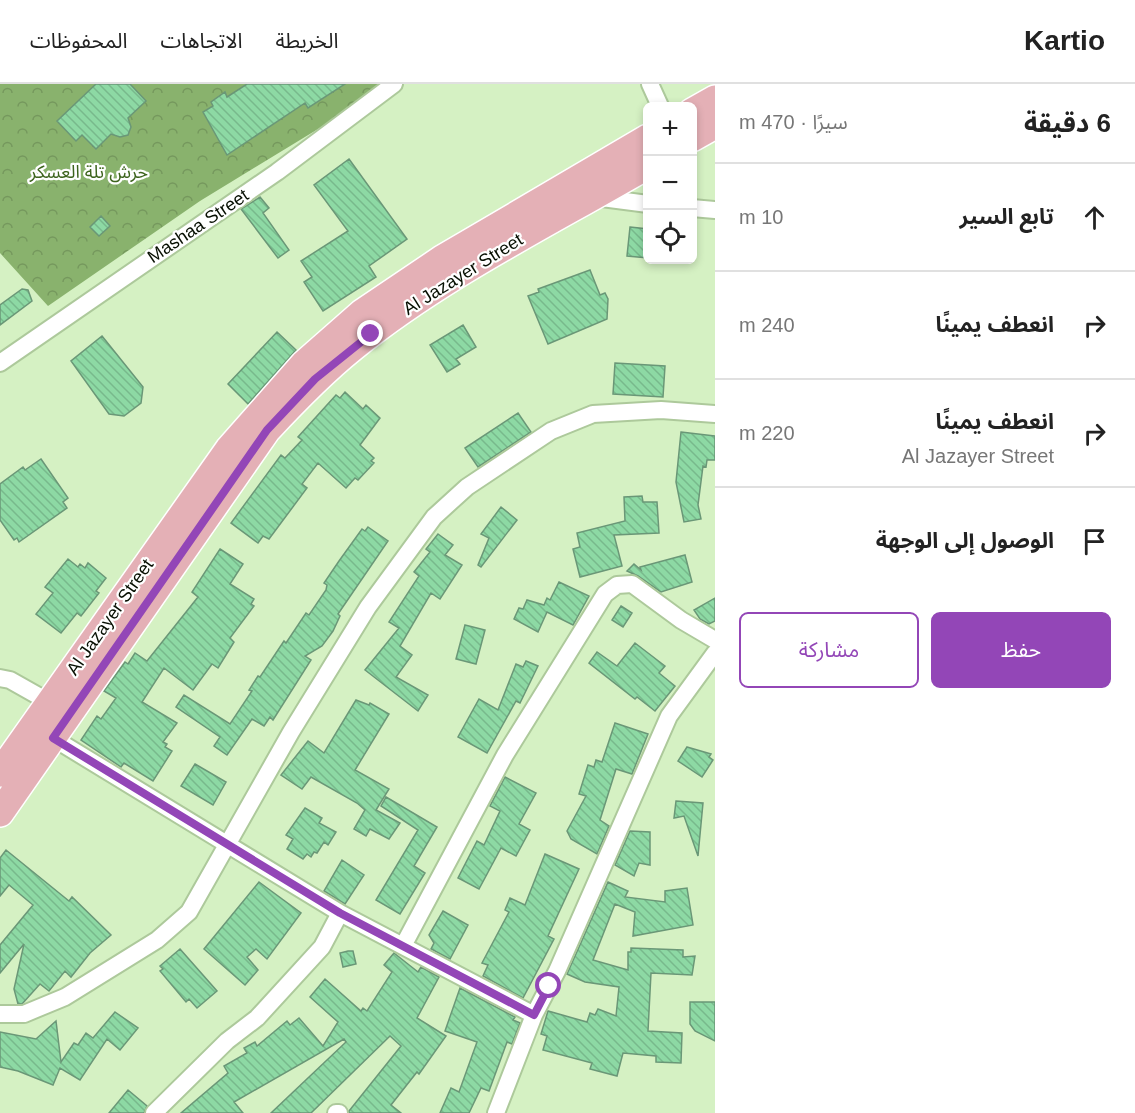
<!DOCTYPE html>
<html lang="ar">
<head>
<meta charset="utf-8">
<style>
	:root { --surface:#fff; --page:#f6f6f6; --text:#222; --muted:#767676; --line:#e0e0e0; --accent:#9346b7 }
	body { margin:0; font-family:Helvetica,"Noto Sans Arabic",sans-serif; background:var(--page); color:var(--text); direction:rtl }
	.controls { position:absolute; right:18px; top:18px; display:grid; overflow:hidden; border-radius:9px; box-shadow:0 3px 9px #0003 }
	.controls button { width:54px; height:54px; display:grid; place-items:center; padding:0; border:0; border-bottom:2px solid var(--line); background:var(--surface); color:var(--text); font:30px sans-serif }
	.stop { position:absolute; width:18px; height:18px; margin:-14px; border:4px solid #9346b7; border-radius:50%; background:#fff }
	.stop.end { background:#9346b7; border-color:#fff; box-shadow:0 2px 6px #0008 }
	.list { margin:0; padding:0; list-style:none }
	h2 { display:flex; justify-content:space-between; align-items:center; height:78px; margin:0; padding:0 24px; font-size:26px }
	h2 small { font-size:20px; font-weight:400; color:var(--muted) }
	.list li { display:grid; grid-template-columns:39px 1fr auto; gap:18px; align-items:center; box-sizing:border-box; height:108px; padding:0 24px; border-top:2px solid var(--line) }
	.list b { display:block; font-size:22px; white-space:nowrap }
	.list p { margin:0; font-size:20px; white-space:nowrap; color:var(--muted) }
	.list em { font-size:20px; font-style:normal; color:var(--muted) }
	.actions { display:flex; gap:12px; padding:18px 24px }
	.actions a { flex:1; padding:14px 0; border:2px solid var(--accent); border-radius:9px; text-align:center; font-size:21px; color:var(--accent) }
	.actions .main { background:var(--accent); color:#fff }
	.icon { flex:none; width:33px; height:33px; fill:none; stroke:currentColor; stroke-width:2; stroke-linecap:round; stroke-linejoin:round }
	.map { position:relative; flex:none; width:715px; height:1029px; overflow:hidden; direction:ltr }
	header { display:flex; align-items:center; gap:36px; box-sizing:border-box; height:84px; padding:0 30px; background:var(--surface); border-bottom:2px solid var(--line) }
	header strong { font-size:28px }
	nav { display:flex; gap:33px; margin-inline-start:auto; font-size:21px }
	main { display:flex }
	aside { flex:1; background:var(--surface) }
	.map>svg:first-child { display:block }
	.forest { fill:url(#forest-crowns) }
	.building { fill:url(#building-back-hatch); stroke:#6a9777; stroke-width:1.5 }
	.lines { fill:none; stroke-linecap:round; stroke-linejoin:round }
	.street-casing { stroke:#adc99b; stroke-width:20 }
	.primary-casing { stroke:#fff; stroke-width:30 }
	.street { stroke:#fff; stroke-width:16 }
	.primary { stroke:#e4b0b6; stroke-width:27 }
	.route { stroke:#9346b7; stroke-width:8 }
	.labels { text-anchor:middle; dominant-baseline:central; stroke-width:4.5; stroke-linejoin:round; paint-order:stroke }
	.park-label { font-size:18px; fill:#3d641d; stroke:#fff }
	.street-label { font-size:18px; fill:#070f02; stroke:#fff }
</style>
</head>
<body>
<header>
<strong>Kartio</strong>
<nav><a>الخريطة</a><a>الاتجاهات</a><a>المحفوظات</a></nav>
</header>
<main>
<aside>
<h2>6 دقيقة<small>سيرًا · 470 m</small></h2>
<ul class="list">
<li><svg class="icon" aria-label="ahead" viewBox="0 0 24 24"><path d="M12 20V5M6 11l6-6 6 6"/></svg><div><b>تابع السير</b></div><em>10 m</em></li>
<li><svg class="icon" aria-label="right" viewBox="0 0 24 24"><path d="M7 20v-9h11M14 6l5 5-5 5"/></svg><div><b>انعطف يمينًا</b></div><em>240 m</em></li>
<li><svg class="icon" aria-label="right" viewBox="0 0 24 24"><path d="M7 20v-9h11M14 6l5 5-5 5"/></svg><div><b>انعطف يمينًا</b><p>Al Jazayer Street</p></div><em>220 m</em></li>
<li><svg class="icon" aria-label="arrive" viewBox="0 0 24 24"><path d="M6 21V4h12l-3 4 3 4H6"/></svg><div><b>الوصول إلى الوجهة</b></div></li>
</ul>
<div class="actions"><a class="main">حفظ</a><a>مشاركة</a></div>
</aside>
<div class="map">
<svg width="715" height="1029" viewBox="0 0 715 1029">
	<defs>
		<pattern id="forest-crowns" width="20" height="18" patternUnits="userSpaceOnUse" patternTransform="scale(1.5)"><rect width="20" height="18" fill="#89b26d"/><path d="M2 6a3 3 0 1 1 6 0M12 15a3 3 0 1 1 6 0" fill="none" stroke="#75985d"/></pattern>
		<pattern id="building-back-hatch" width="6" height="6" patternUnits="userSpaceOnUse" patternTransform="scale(1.5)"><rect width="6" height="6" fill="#8dd9a4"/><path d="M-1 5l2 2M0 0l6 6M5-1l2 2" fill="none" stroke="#78b98c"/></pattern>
	</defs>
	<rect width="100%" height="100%" fill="#d5f1c3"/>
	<path class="forest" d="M 0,0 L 387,0 L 387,3 L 200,117 L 48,222 L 0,169 Z"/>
	<path class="building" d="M 96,0 L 130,0 L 146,17 L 128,34 L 131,43 L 128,51 L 120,53 L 111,50 L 96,65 L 82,51 L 76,57 L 57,37 Z
		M 247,0 L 345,0 L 308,24 L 305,19 L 227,71 L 203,28 L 213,22 L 211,18 L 225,8 L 227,13 Z
		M 349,75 L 407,155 L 369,182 L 376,193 L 323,227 L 304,198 L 312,193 L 301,177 L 348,147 L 314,101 Z
		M 260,113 L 269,124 L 263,129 L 289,166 L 278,174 L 241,125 Z
		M 101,132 L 110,142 L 99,152 L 90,143 Z
		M 630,143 L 648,145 L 648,174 L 627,172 Z
		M 590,186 L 600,211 L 605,209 L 608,215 L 607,235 L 548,260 L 528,212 L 539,208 L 538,205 Z
		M 22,205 L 28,206 L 32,217 L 0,241 L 0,221 Z
		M 463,241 L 476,263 L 456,275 L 460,280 L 447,288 L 430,261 Z
		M 277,248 L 296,266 L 248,320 L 228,300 Z
		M 102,252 L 143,303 L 141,319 L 124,332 L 109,330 L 71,277 Z
		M 615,279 L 665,282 L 663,313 L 613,310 Z
		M 345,308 L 363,325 L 366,321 L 380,334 L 360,361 L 374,374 L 371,377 L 374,379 L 358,396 L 355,394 L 346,404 L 318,379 L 302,400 L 307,404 L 269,455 L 263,452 L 258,459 L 231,439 L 281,371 L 285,374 L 302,356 L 298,353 L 336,311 L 340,314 Z
		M 518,329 L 531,348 L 478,383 L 465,364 Z
		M 681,348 L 715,352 L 715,376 L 707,376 L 706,383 L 703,382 L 698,421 L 701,435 L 684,438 L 676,398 Z
		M 41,375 L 68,414 L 63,418 L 67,424 L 19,458 L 17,454 L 14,456 L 0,436 L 0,400 L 23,383 L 25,386 Z
		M 642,412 L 643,418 L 657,418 L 659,449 L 614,451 L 622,482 L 580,493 L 573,465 L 580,463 L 577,449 L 625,437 L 624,413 Z
		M 501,423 L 517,436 L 481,483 L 478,481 L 489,454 L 481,450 Z
		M 368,443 L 388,457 L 338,530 L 340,532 L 333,547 L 322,562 L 305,572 L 311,576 L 273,636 L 270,633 L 264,642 L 252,635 L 227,671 L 214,662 L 220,653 L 176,623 L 184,611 L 230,640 L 252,607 L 249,606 L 258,592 L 260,593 L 284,557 L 286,559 L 306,529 L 309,531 L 326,506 L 327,501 L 324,499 L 339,477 L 362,445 L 365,447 Z
		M 438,450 L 453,461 L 445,471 L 462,481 L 440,515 L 431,509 L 400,562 L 412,571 L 396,593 L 428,611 L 418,627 L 365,586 L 399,544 L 389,538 L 419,492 L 414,488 L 430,468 L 426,465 Z
		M 220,465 L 243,480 L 230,500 L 254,515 L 251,520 L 254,522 L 230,554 L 234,558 L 218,584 L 212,580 L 193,606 L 164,584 L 142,618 L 177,639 L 163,658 L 167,660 L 165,663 L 172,667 L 153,697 L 124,679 L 121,683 L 81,656 L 97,632 L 101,635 L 116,614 L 104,607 L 125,578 L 128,580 L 135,569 L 147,577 L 198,513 L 192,508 Z
		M 685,471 L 692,498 L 661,508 L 638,492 L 627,487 L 634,480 L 641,486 L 640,483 Z
		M 68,475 L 78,483 L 80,480 L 85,484 L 88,479 L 106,494 L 96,507 L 99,509 L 81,532 L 77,529 L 61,549 L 36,530 L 53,509 L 45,503 Z
		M 559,498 L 589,512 L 573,541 L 547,528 L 538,548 L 514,535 L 519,524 L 523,525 L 527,516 L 544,521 L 547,514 L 550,516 Z
		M 715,514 L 715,537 L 709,540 L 700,535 L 694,526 Z
		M 621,522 L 632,529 L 623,543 L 612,536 Z
		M 465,541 L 485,546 L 476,580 L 456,575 Z
		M 635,559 L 665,582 L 659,589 L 675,602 L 655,627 L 637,613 L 635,615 L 589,579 L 597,568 L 617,582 Z
		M 526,577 L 538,582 L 520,619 L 516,617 L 487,669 L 458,653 L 479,615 L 498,626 L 516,580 L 523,583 Z
		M 356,616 L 369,621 L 370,619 L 389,630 L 355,686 L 389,705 L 376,726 L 400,739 L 389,755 L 370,745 L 366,752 L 354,745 L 365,726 L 357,719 L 311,693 L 302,705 L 281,691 L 308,657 L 324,669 Z
		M 615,639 L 648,650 L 632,690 L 616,685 L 600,736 L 609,742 L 597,770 L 571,755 L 567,747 L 586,712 L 579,710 L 588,681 L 594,683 L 596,676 L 602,678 Z
		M 687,663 L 711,670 L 709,673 L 713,676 L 702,693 L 678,677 Z
		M 195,680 L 226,698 L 213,721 L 181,702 Z
		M 505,693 L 536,709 L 519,740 L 530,746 L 516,772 L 501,764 L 479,805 L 458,794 L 477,757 L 484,761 L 500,727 L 490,722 Z
		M 386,713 L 437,743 L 414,782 L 425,789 L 400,830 L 376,816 L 418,746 L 381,722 Z
		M 676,717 L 703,719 L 698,772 L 684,732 L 674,734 Z
		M 305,724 L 322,734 L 319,739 L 336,748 L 328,761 L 324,758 L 317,769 L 314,768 L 311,773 L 307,770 L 303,775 L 287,765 L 293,755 L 286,751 Z
		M 630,747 L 650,748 L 650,781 L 639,779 L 634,792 L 615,781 Z
		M 6,766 L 69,817 L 72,813 L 111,851 L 90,869 L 71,893 L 65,887 L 49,907 L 40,900 L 22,920 L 18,920 L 14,905 L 24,860 L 0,889 L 0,861 L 33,821 L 9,801 L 0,812 L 0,774 Z
		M 545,770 L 579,785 L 548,852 L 554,855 L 523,914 L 483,892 L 488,881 L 482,879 L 509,828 L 505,826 L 510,814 L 525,821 Z
		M 342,776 L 364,791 L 345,820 L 324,807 Z
		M 259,798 L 301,829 L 267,875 L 256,865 L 247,873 L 258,886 L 245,901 L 204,865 Z
		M 608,798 L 628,807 L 625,813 L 665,818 L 665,807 L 687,804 L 693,841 L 633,852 L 635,828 L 615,820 L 593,876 L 628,886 L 628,868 L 631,868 L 631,864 L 683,866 L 683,873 L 695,872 L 692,891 L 651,889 L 648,947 L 682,949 L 681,979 L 656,978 L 656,972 L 623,969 L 617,992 L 590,985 L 592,979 L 543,966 L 547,952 L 541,950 L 548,927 L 587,938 L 590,929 L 595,931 L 598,925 L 616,932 L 619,903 L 585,898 L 567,890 Z
		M 443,827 L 468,841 L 450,875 L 431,865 L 434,859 L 429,851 Z
		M 180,865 L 217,907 L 197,924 L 189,915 L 186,918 L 160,887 L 163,885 L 160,882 Z
		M 348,867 L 353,867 L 356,880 L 343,883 L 340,869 Z
		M 394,869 L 418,888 L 421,883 L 439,893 L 417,934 L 446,952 L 419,990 L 417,988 L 391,1021 L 401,1029 L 349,1029 L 349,1027 L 401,962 L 390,952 L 311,1029 L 271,1029 L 346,958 L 344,955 L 234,1018 L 243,1029 L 181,1029 L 228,989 L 224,982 L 247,969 L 244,964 L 255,958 L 257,962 L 287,937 L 290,941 L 299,934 L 323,962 L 338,938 L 310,913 L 325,895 L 361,927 L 363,924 L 367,927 L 392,888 L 384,881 Z
		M 460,904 L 515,933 L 513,936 L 520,939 L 512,960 L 507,958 L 489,1007 L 481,1004 L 469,1029 L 440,1029 L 451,1004 L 459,1008 L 477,958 L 445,947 Z
		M 690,918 L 715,918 L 715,957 L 695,947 L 690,940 Z
		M 115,928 L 138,944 L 120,966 L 107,955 L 80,996 L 60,984 L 53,1001 L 18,987 L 0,983 L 0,948 L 36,955 L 56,937 L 61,978 L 74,959 L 78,961 L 86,949 L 93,954 Z
		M 128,1006 L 147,1022 L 144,1029 L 109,1029 Z"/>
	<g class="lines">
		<defs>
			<path id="street" d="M 650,0 L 660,22
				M 594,113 L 648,120
				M 692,124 L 715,126
				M 0,279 L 277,88 L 394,0
				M 0,594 L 10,596 L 49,618
				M 53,654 L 340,829 L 534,931
				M 403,862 L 505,671 L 605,510 L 617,501 L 632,500 L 681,536 L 715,556
				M 0,930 L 24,930 L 65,913 L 157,856 L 189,828 L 291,648 L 368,523 L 434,433 L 467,403 L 551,347 L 593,330 L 661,326 L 715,330
				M 154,1029 L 227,957 L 257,934 L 322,863 L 340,829
				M 336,1029 L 339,1029
				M 496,1029 L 534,931 L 557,887 L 669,632 L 715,569"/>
			<path id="primary" d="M 692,28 L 715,15
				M 692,54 L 715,41
				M 0,689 L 229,365 L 304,280 L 362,229 L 442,175 L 648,54
				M 0,729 L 267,346 C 294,317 321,289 352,264 C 442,191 549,139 648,81"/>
		</defs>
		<use href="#street" class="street-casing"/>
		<use href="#primary" class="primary-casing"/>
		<use href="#street" class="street"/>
		<use href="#primary" class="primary"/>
	</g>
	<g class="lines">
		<path class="route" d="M 371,250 L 315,295 L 267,346 L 53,654 L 340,829 L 534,931 L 549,902"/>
	</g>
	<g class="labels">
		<g class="park-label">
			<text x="89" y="88">حرش تلة العسكر</text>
		</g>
		<g class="street-label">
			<text transform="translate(198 142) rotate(-34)">Mashaa Street</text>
			<text transform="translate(463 190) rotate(-32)">Al Jazayer Street</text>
			<text transform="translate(110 533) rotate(-55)">Al Jazayer Street</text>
		</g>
	</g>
</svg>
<div class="controls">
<button>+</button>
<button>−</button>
<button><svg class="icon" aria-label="locate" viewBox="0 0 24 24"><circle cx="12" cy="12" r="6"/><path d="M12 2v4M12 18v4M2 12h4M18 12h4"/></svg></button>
</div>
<div class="stop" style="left:549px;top:902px"></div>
<div class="stop end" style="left:371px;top:250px"></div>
</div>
</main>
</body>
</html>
